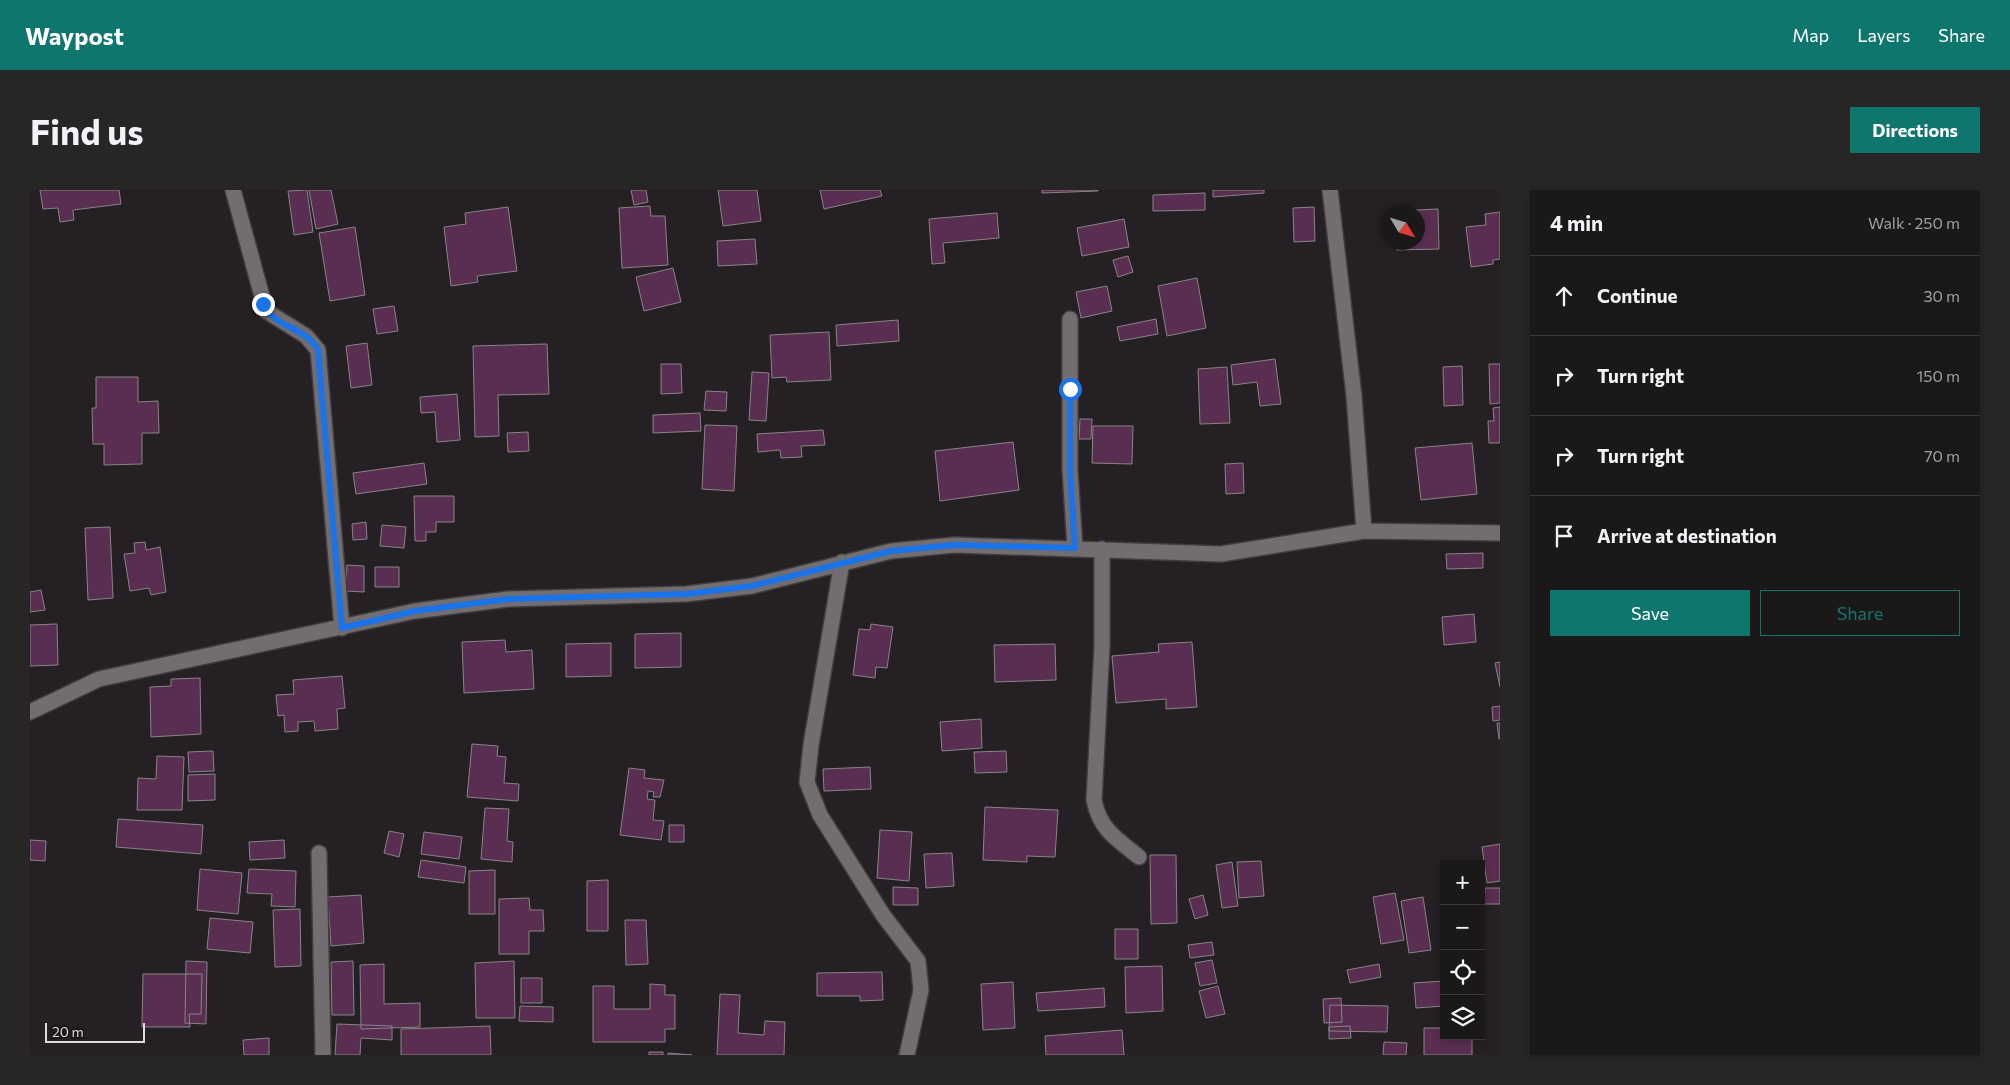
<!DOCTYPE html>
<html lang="en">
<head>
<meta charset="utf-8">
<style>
	:root { --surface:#1b181a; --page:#282527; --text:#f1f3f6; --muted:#a0a0a2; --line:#393739; --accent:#0f766e }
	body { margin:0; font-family:Commissioner,sans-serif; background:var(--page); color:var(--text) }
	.controls { position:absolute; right:15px; bottom:15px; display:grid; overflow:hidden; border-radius:0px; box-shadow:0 2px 8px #0003 }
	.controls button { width:45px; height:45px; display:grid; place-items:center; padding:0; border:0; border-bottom:1px solid var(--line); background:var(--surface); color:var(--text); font:25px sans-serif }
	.compass { position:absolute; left:1350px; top:15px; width:45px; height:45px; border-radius:50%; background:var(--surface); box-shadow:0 2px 8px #0003; rotate:128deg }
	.scale { position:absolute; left:15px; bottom:12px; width:100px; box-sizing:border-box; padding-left:5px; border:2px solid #dedbdd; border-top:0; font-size:14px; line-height:18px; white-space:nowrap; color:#dedbdd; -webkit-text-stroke:4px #1a171a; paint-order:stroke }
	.stop { position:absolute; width:15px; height:15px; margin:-11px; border:4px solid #1a73e8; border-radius:50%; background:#fff }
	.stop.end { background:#1a73e8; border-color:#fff; box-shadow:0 1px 5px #0008 }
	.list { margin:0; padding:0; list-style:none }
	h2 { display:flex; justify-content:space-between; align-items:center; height:65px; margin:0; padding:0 20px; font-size:21px }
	h2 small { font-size:16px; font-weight:400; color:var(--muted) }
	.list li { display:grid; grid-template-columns:32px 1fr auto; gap:15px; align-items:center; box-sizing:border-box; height:80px; padding:0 20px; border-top:1px solid var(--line) }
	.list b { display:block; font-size:19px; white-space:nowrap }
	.list em { font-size:16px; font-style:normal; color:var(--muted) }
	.actions { display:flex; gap:10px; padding:15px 20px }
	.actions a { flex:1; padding:11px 0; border:1px solid var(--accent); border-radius:0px; text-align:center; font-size:18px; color:var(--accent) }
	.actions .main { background:var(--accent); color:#fff }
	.icon { flex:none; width:28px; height:28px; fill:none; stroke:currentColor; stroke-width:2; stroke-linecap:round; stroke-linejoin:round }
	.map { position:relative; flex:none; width:1470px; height:865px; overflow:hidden; border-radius:0px }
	header { display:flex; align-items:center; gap:30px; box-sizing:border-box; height:70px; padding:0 25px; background:var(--accent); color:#fff }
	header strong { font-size:24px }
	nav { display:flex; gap:28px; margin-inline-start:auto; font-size:18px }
	.intro { display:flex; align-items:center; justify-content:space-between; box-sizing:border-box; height:120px; padding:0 30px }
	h1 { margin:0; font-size:35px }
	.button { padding:12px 22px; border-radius:0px; background:var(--accent); color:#fff; font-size:18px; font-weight:700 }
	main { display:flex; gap:30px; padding:0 30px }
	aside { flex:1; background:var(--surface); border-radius:0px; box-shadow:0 2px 8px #0003 }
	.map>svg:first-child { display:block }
	.building { fill:#5a2e51; stroke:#888487 }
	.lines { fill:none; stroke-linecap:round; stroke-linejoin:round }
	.minor-casing { stroke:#3f3c3e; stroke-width:18 }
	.minor { stroke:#716d70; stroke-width:15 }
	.route { stroke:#1a73e8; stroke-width:6 }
</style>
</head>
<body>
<header>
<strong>Waypost</strong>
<nav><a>Map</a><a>Layers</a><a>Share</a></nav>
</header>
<div class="intro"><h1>Find us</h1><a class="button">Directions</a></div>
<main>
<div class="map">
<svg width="1470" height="865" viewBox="0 0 1470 865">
	<rect width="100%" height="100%" fill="#242023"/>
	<path class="building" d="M 10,0 L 89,0 L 91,14 L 43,20 L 44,30 L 30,32 L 28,18 L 13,19 Z
		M 277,0 L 283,42 L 264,45 L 258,1 Z
		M 279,0 L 301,0 L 308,34 L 286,39 Z
		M 601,0 L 616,0 L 618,12 L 604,15 Z
		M 688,0 L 727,0 L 731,31 L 693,36 Z
		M 790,0 L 850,0 L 852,6 L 794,19 Z
		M 1012,0 L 1068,0 L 1068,1 L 1012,3 Z
		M 1183,0 L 1234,0 L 1234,3 L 1183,7 Z
		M 1175,3 L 1175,20 L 1123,21 L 1123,5 Z
		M 620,16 L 621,26 L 635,26 L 638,75 L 592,78 L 589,18 Z
		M 478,17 L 487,81 L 447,86 L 448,92 L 421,96 L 414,37 L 436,34 L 435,23 Z
		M 1284,17 L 1285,51 L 1264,52 L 1263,18 Z
		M 1408,19 L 1409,59 L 1367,60 L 1366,52 L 1388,52 L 1388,22 L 1365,21 Z
		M 1470,22 L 1470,69 L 1463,70 L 1463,74 L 1441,77 L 1436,37 L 1456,35 L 1455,24 Z
		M 967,23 L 969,48 L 913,53 L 915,73 L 902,74 L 899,29 Z
		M 1094,29 L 1099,57 L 1052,66 L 1047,38 Z
		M 325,37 L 335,105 L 300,111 L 289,43 Z
		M 725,49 L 727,74 L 688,76 L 687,51 Z
		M 1098,66 L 1103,82 L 1088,87 L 1083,70 Z
		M 643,78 L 651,112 L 614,121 L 606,87 Z
		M 1167,88 L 1176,138 L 1137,146 L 1128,96 Z
		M 1077,96 L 1082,121 L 1051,128 L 1046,102 Z
		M 364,116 L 368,141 L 347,144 L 343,119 Z
		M 1126,129 L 1128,144 L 1090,151 L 1087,137 Z
		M 868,130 L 869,151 L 807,156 L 806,135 Z
		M 799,142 L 801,190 L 757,192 L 756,187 L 742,188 L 740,145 Z
		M 337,153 L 342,195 L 321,198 L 316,156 Z
		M 517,154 L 519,204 L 468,205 L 469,246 L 445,247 L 443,156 Z
		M 1245,169 L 1251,214 L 1230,216 L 1227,192 L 1203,195 L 1201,175 Z
		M 631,174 L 651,174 L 652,203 L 631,204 Z
		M 1459,174 L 1470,174 L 1470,213 L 1460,214 Z
		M 1432,176 L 1433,215 L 1414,216 L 1413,177 Z
		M 1197,177 L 1200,233 L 1170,234 L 1168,179 Z
		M 722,182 L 739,183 L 736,231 L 719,230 Z
		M 66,187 L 108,187 L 108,212 L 128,211 L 129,243 L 112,243 L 112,274 L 74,275 L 74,254 L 63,254 L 62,218 L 66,218 Z
		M 676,201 L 697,202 L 696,221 L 674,220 Z
		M 427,204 L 430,250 L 407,252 L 405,222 L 391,223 L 390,207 Z
		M 1470,217 L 1470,253 L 1459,253 L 1458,231 L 1464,231 L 1463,218 Z
		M 670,223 L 671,241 L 623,243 L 623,225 Z
		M 1050,229 L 1062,229 L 1061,249 L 1049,249 Z
		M 675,235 L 707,236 L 704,301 L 672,299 Z
		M 1063,236 L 1103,236 L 1102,274 L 1062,273 Z
		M 793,240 L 795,255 L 771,256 L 772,267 L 751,268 L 750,260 L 728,262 L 727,244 Z
		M 498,242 L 499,261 L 478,262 L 477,243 Z
		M 983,252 L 989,300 L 910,311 L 905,261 Z
		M 1442,253 L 1447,304 L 1391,310 L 1385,258 Z
		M 394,273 L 397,294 L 326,304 L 323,283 Z
		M 1213,273 L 1214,303 L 1196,304 L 1195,274 Z
		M 384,306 L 424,306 L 424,332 L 406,332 L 406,342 L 396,342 L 396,351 L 385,351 Z
		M 336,332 L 337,349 L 323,350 L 322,334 Z
		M 352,335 L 376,337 L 374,358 L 350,356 Z
		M 80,337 L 83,408 L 58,410 L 55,338 Z
		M 115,352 L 116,360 L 130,357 L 136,402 L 121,405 L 119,398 L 100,401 L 94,364 L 105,363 L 104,353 Z
		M 1453,363 L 1453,378 L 1417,379 L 1416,364 Z
		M 317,375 L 334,376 L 334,402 L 316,401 Z
		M 345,377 L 369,377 L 369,397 L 345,397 Z
		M 11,400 L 15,420 L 0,422 L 0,402 Z
		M 1444,424 L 1446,452 L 1414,455 L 1412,427 Z
		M 27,434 L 28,475 L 0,476 L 0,435 Z
		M 841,434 L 863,437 L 857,478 L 846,477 L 845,488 L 823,485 L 829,439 L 840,440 Z
		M 651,443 L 651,477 L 605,478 L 605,444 Z
		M 475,450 L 476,462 L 502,460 L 504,499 L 434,503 L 432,452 Z
		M 1162,452 L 1167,517 L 1136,519 L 1136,509 L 1086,513 L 1082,466 L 1129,462 L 1128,454 Z
		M 581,453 L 581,486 L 536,487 L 536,454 Z
		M 1025,454 L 1026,490 L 965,492 L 964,455 Z
		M 1470,472 L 1470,497 L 1465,473 Z
		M 312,486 L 315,518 L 307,519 L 308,539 L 285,541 L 284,531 L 268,532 L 268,541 L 255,542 L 254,525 L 248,526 L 246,505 L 264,504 L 263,490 Z
		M 170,488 L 171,544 L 121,547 L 120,497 L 141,496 L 141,489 Z
		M 1470,516 L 1470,530 L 1463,531 L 1462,517 Z
		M 951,529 L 952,558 L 912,561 L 910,532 Z
		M 1467,533 L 1470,533 L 1470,549 L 1469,549 Z
		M 442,554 L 468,556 L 467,566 L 476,567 L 474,593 L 489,594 L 488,611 L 437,607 Z
		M 183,561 L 184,581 L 159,582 L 158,562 Z
		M 976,561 L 977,582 L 945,583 L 944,562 Z
		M 127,566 L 154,567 L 152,620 L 107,620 L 108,588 L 126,589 Z
		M 840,577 L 841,599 L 794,601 L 793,579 Z
		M 599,578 L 615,580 L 614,588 L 634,590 L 630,607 L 623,607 L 624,602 L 618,601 L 617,609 L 625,610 L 623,630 L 634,631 L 631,650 L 590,645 Z
		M 185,584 L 185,610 L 158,611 L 158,585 Z
		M 955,617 L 1028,620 L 1025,667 L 997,666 L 997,672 L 953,670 Z
		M 455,618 L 479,619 L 477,651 L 483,652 L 482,672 L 451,669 Z
		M 88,629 L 173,635 L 171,664 L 86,657 Z
		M 639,635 L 654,635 L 654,652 L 639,652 Z
		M 850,640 L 882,642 L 879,691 L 847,688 Z
		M 359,641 L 374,644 L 369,667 L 354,663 Z
		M 394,642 L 432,647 L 429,669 L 391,664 Z
		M 0,650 L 16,651 L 15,671 L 0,670 Z
		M 254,650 L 255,668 L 220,670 L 219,652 Z
		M 1470,654 L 1470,691 L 1457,693 L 1452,657 Z
		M 922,663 L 924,696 L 896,698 L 894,664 Z
		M 1120,665 L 1146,665 L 1147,733 L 1121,734 Z
		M 391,670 L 436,677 L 434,693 L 388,687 Z
		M 1231,671 L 1234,706 L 1209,708 L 1207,672 Z
		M 1202,672 L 1208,716 L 1192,718 L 1186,675 Z
		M 170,679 L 212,683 L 208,724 L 167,720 Z
		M 219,679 L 266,681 L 265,717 L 241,716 L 242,704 L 217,703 Z
		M 465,680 L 465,724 L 439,724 L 439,681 Z
		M 578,690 L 578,741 L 557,741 L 557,691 Z
		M 863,697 L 888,698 L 888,715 L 863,715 Z
		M 1455,698 L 1470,698 L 1470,714 L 1454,714 Z
		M 1365,703 L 1374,750 L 1351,754 L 1343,707 Z
		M 331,705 L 334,753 L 301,756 L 298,707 Z
		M 1173,705 L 1178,725 L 1165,729 L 1159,709 Z
		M 1393,707 L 1401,760 L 1379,763 L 1371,711 Z
		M 499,708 L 500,720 L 513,720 L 514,741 L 499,741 L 499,764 L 469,764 L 469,709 Z
		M 270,719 L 271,776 L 245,777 L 243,720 Z
		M 180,728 L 223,732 L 220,763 L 177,759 Z
		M 595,730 L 616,730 L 618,774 L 596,775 Z
		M 1085,739 L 1108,739 L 1108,769 L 1085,769 Z
		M 1182,752 L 1184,765 L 1160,768 L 1158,755 Z
		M 1182,770 L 1187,793 L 1170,796 L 1165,773 Z
		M 156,771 L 177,772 L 176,834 L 155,833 Z
		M 323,771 L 324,825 L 302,825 L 301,772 Z
		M 484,771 L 485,828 L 446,828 L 445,773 Z
		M 354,774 L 354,814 L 390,813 L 390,837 L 331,839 L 330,775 Z
		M 1349,774 L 1351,787 L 1320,793 L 1317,780 Z
		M 1132,776 L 1133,821 L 1096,823 L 1095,777 Z
		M 852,782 L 853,810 L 830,811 L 830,806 L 787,806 L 787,783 Z
		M 113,784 L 172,784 L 171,824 L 159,824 L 160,837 L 112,837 Z
		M 491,788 L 512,788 L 512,813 L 491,813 Z
		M 1414,791 L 1414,816 L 1386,818 L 1384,793 Z
		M 983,792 L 985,838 L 953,840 L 951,794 Z
		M 620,794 L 635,795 L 635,805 L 645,805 L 645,839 L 635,839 L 635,852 L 563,852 L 563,796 L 584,796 L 584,819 L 620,819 Z
		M 1188,796 L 1195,824 L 1176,828 L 1169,801 Z
		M 1074,798 L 1075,817 L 1008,821 L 1006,803 Z
		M 690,804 L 710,805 L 708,843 L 734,845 L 735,831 L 755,832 L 754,865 L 687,865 Z
		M 1311,808 L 1312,832 L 1294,833 L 1293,809 Z
		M 1300,815 L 1358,816 L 1357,842 L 1299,841 Z
		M 490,816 L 523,817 L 523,832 L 489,831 Z
		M 307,834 L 362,836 L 362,850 L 331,848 L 330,865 L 305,865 Z
		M 460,836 L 461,865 L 371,865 L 371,839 Z
		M 1320,836 L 1321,848 L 1299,849 L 1299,837 Z
		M 1394,838 L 1414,838 L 1414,846 L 1442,846 L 1442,865 L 1394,865 Z
		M 1092,840 L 1094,865 L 1016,865 L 1015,846 Z
		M 239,848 L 239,865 L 214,865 L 213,850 Z
		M 1354,852 L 1377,853 L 1376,865 L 1353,865 Z
		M 619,862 L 633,862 L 633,865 L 619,865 Z
		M 638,863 L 662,865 L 638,865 Z"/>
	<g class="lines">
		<defs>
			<path id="minor" d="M 203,0 L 236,121 L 276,146 L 288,160 L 312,438
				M 1300,0 L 1324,206 L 1334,341
				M 1040,129 L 1040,280 L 1045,358
				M 1072,359 L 1072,456 L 1064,610 C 1070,640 1086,648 1109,667
				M 812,372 L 781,555 L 777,592 L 790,625 L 853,725 L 888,771 L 891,800 L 877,865
				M 0,522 L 69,489 L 385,421 L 478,409 L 656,404 L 722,396 L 861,361 L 924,355 L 1191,364 L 1334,341 L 1470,343
				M 289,663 L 293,865"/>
		</defs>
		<use href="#minor" class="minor-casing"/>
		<use href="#minor" class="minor"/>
	</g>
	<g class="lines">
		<path class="route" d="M 233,114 C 243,137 276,137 288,160 L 312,438 L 385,421 L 478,409 L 656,404 L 722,396 L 861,361 L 924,355 L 1045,358 L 1040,280 L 1040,199"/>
	</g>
</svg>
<div class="controls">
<button>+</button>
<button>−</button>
<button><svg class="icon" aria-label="locate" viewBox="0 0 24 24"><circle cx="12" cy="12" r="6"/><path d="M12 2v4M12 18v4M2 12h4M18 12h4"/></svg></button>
<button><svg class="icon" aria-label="layers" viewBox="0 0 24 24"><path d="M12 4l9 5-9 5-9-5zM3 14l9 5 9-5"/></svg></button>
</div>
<svg class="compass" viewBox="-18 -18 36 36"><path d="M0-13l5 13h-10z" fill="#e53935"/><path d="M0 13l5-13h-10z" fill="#a0a0a2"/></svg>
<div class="scale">20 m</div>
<div class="stop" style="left:1040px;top:199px"></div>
<div class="stop end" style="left:233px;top:114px"></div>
</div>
<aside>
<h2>4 min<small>Walk · 250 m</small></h2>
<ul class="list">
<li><svg class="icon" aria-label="ahead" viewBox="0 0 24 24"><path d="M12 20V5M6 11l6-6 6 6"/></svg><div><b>Continue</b></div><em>30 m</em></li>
<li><svg class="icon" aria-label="right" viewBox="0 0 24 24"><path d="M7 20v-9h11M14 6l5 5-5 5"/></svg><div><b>Turn right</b></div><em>150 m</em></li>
<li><svg class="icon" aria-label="right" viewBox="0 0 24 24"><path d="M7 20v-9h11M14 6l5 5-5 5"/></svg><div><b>Turn right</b></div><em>70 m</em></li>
<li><svg class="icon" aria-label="arrive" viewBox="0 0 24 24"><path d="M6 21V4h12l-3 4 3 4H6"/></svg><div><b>Arrive at destination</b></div></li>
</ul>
<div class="actions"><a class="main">Save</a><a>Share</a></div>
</aside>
</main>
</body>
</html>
